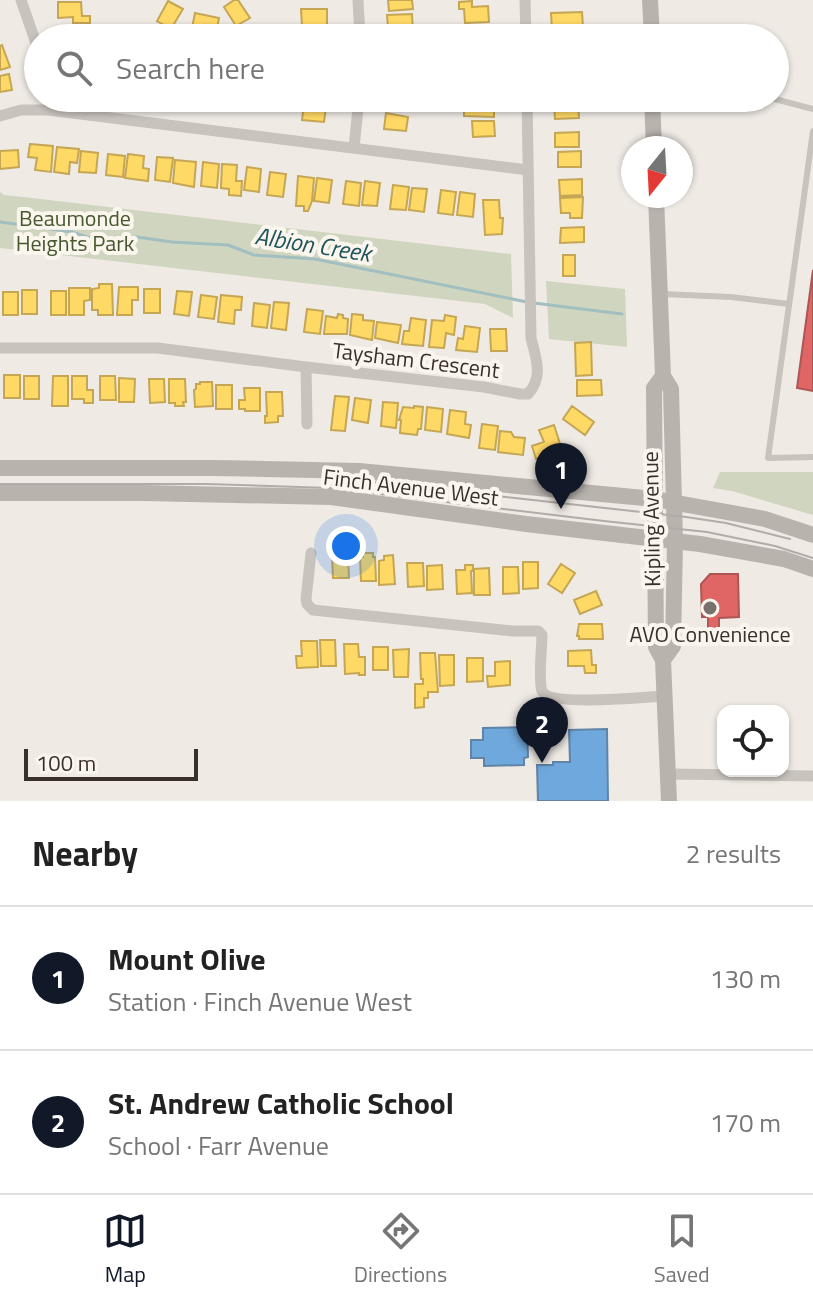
<!DOCTYPE html>
<html lang="en">
<head>
<meta charset="utf-8">
<style>
	:root { --surface:#fff; --page:#f2f2f2; --text:#222; --muted:#767676; --line:#e0e0e0; --accent:#111827 }
	body { margin:0; font-family:"Titillium Web",sans-serif; background:var(--page); color:var(--text) }
	.controls { position:absolute; right:24px; bottom:24px; display:grid; overflow:hidden; border-radius:16px; box-shadow:0 2px 6px #0004 }
	.controls button { width:72px; height:72px; display:grid; place-items:center; padding:0; border:0; border-bottom:2px solid var(--line); background:var(--surface); color:var(--text); font:40px sans-serif }
	.compass { position:absolute; left:621px; top:136px; width:72px; height:72px; border-radius:50%; background:var(--surface); box-shadow:0 2px 6px #0004; rotate:198deg }
	.scale { position:absolute; left:24px; bottom:20px; width:174px; box-sizing:border-box; padding-left:8px; border:4px solid #3a302b; border-top:0; font-size:22px; line-height:28px; white-space:nowrap; color:#3a302b; -webkit-text-stroke:6px #faf5ed; paint-order:stroke }
	.you { position:absolute; left:346px; top:546px; width:28px; height:28px; margin:-20px; border:6px solid #fff; border-radius:50%; background:#1a73e8; box-shadow:0 0 0 12px #1a73e833 }
	.badge { display:grid; place-items:center; width:52px; height:52px; border-radius:50%; background:var(--accent); color:#fff; font-size:26px; font-weight:700 }
	.pin { position:absolute; translate:-50% -66px; filter:drop-shadow(0 2px 4px #0008) }
	.pin::after { content:''; position:absolute; top:42px; width:28px; height:24px; background:inherit; clip-path:polygon(0 0,100% 0,50% 100%) }
	.list { margin:0; padding:0; list-style:none }
	h2 { display:flex; justify-content:space-between; align-items:center; height:104px; margin:0; padding:0 32px; font-size:34px }
	h2 small { font-size:26px; font-weight:400; color:var(--muted) }
	.list li { display:grid; grid-template-columns:52px 1fr auto; gap:24px; align-items:center; box-sizing:border-box; height:144px; padding:0 32px; border-top:2px solid var(--line) }
	.list b { display:block; font-size:30px; white-space:nowrap }
	.list p { margin:0; font-size:26px; white-space:nowrap; color:var(--muted) }
	.list em { font-size:26px; font-style:normal; color:var(--muted) }
	.icon { flex:none; width:44px; height:44px; fill:none; stroke:currentColor; stroke-width:2; stroke-linecap:round; stroke-linejoin:round }
	.map { position:relative; flex:none; width:813px; height:801px; overflow:hidden }
	.search { position:absolute; background:var(--surface); box-shadow:0 2px 6px #0004; left:24px; right:24px; top:24px; height:88px; display:flex; align-items:center; gap:20px; box-sizing:border-box; padding:0 28px; border-radius:44px; color:var(--muted); font-size:30px }
	.sheet { height:392px; background:var(--surface) }
	nav { display:flex; justify-content:space-around; align-items:center; box-sizing:border-box; height:112px; border-top:2px solid var(--line); background:var(--surface); font-size:22px; color:var(--muted) }
	nav a { display:grid; justify-items:center; gap:4px }
	nav .on { color:var(--accent) }
	.map>svg:first-child { display:block }
	.green { fill:#d0d5bf }
	.homes { fill:#ffd966; stroke:#c4a654; stroke-width:2 }
	.shops { fill:#e06666; stroke:#ae5654; stroke-width:2 }
	.schools { fill:#6fa8dc; stroke:#5f84a7; stroke-width:2 }
	.lines { fill:none; stroke-linecap:round; stroke-linejoin:round }
	.stream { stroke:#a1bfc0; stroke-width:3 }
	.service { stroke:#c9c3bd; stroke-width:6 }
	.minor { stroke:#c9c3bd; stroke-width:11 }
	.secondary { stroke:#b9b3ae; stroke-width:16 }
	.tram { stroke:#b1aca7; stroke-width:2 }
	.poi-dot { fill:#79716c; stroke:#faf5ed; stroke-width:3 }
	.labels { text-anchor:middle; dominant-baseline:central; stroke-width:8; stroke-linejoin:round; paint-order:stroke }
	.park-label { font-size:22px; fill:#47582f; stroke:#faf5ed }
	.street-label { font-size:22px; fill:#3a302b; stroke:#faf5ed }
	.poi-label { font-size:22px; fill:#3a302b; stroke:#faf5ed }
	.water-label { font-size:24px; font-style:italic; fill:#20555c; stroke:#faf5ed }
</style>
</head>
<body>
<div class="map">
<svg width="813" height="801" viewBox="0 0 813 801">
	<rect width="100%" height="100%" fill="#efeae4"/>
	<path class="green" d="M 0,192 L 4,195 L 23,197 L 511,254 L 513,318 L 485,304 L 0,248 Z
		M 546,281 L 625,289 L 627,347 L 549,339 Z
		M 720,472 L 813,472 L 813,515 L 732,491 L 713,488 Z"/>
	<path class="homes" d="M 234,0 L 238,0 L 250,18 L 236,26 L 224,7 Z
		M 388,0 L 412,0 L 413,9 L 389,11 Z
		M 168,1 L 183,9 L 171,29 L 157,21 Z
		M 472,1 L 472,7 L 488,6 L 489,22 L 465,23 L 464,9 L 459,9 L 459,2 Z
		M 58,2 L 81,2 L 82,16 L 90,16 L 90,23 L 73,23 L 73,17 L 58,18 Z
		M 301,9 L 327,9 L 327,25 L 302,26 Z
		M 582,12 L 583,27 L 552,30 L 551,13 Z
		M 195,13 L 219,18 L 216,34 L 192,28 Z
		M 412,14 L 413,32 L 395,33 L 394,27 L 388,28 L 387,15 Z
		M 83,25 L 96,25 L 96,33 L 90,33 L 90,38 L 66,38 L 66,31 L 83,31 Z
		M 489,25 L 489,38 L 466,38 L 466,26 Z
		M 297,29 L 327,30 L 328,38 L 297,38 Z
		M 2,45 L 10,67 L 0,70 L 0,46 Z
		M 9,74 L 12,90 L 0,92 L 0,76 Z
		M 226,98 L 243,98 L 242,106 L 225,104 Z
		M 255,98 L 272,98 L 271,109 L 259,108 L 259,101 L 255,100 Z
		M 390,98 L 415,98 L 415,105 L 390,106 Z
		M 469,100 L 487,100 L 487,105 L 494,104 L 494,117 L 464,116 L 464,109 L 469,108 Z
		M 578,103 L 579,118 L 555,119 L 554,104 Z
		M 304,104 L 326,107 L 324,122 L 302,120 Z
		M 386,113 L 408,117 L 406,131 L 384,129 Z
		M 472,121 L 494,121 L 495,136 L 473,137 Z
		M 579,132 L 579,147 L 555,147 L 555,133 Z
		M 30,144 L 53,146 L 51,172 L 35,170 L 37,158 L 28,157 Z
		M 57,147 L 79,149 L 77,163 L 70,162 L 69,174 L 54,172 Z
		M 18,150 L 19,167 L 0,169 L 0,151 Z
		M 81,151 L 98,153 L 96,173 L 79,172 Z
		M 581,151 L 581,167 L 558,167 L 558,152 Z
		M 108,154 L 125,156 L 123,177 L 106,175 Z
		M 128,154 L 144,156 L 143,168 L 149,169 L 148,181 L 125,178 Z
		M 157,157 L 173,158 L 170,182 L 155,180 Z
		M 175,160 L 196,162 L 194,187 L 173,183 Z
		M 203,162 L 219,164 L 217,188 L 201,186 Z
		M 222,164 L 237,165 L 236,181 L 242,181 L 241,196 L 229,195 L 229,189 L 221,188 Z
		M 247,167 L 261,169 L 259,192 L 244,190 Z
		M 270,172 L 286,174 L 283,197 L 267,195 Z
		M 298,176 L 314,178 L 312,201 L 308,211 L 304,211 L 304,206 L 296,206 Z
		M 317,178 L 332,180 L 329,203 L 314,201 Z
		M 582,179 L 582,195 L 560,196 L 559,180 Z
		M 346,181 L 361,183 L 359,206 L 343,204 Z
		M 365,181 L 380,183 L 377,206 L 362,205 Z
		M 393,185 L 409,187 L 406,210 L 390,209 Z
		M 412,188 L 427,189 L 424,212 L 409,210 Z
		M 441,190 L 456,192 L 453,215 L 438,213 Z
		M 460,192 L 475,194 L 473,217 L 457,215 Z
		M 583,197 L 582,218 L 570,218 L 570,213 L 561,213 L 560,198 Z
		M 483,200 L 499,200 L 500,218 L 503,218 L 502,234 L 485,235 Z
		M 584,227 L 584,242 L 560,243 L 561,228 Z
		M 563,255 L 575,255 L 575,276 L 563,276 Z
		M 99,284 L 112,284 L 113,315 L 98,315 L 98,310 L 92,310 L 92,289 L 99,288 Z
		M 119,287 L 138,287 L 138,300 L 132,300 L 132,315 L 117,315 Z
		M 69,288 L 90,288 L 90,300 L 84,301 L 84,315 L 69,315 Z
		M 144,289 L 160,289 L 160,313 L 144,313 Z
		M 22,290 L 37,290 L 37,314 L 22,314 Z
		M 51,291 L 66,291 L 66,315 L 51,315 Z
		M 177,291 L 192,292 L 189,316 L 174,314 Z
		M 3,292 L 18,292 L 18,315 L 3,315 Z
		M 201,295 L 217,297 L 214,319 L 198,317 Z
		M 221,295 L 242,297 L 241,310 L 235,310 L 234,324 L 218,322 Z
		M 274,302 L 289,303 L 286,330 L 271,328 Z
		M 254,303 L 270,305 L 267,328 L 252,326 Z
		M 307,309 L 323,311 L 320,334 L 304,332 Z
		M 338,314 L 343,315 L 343,318 L 348,319 L 347,334 L 324,334 L 326,316 L 337,318 Z
		M 352,314 L 363,315 L 363,320 L 374,321 L 372,340 L 350,335 Z
		M 445,315 L 456,317 L 454,335 L 446,333 L 444,348 L 429,347 L 432,320 L 444,321 Z
		M 411,318 L 426,320 L 423,346 L 402,344 L 404,331 L 409,331 Z
		M 377,322 L 401,325 L 398,343 L 375,338 Z
		M 465,326 L 480,328 L 477,352 L 456,350 L 458,338 L 463,339 Z
		M 490,329 L 506,329 L 507,351 L 491,351 Z
		M 591,342 L 592,375 L 576,376 L 575,343 Z
		M 4,375 L 20,375 L 20,398 L 4,398 Z
		M 24,376 L 39,376 L 39,399 L 24,399 Z
		M 53,376 L 68,376 L 68,406 L 52,406 Z
		M 72,376 L 87,376 L 87,390 L 93,390 L 93,403 L 84,403 L 84,399 L 72,399 Z
		M 100,376 L 115,376 L 116,400 L 100,400 Z
		M 119,378 L 135,379 L 134,402 L 119,402 Z
		M 149,379 L 164,379 L 165,402 L 150,403 Z
		M 169,379 L 185,379 L 186,402 L 183,402 L 184,406 L 175,406 L 175,403 L 169,403 Z
		M 577,380 L 601,380 L 602,395 L 577,396 Z
		M 200,382 L 212,382 L 213,406 L 195,407 L 194,390 L 196,389 L 196,384 L 200,384 Z
		M 216,385 L 232,385 L 232,409 L 216,409 Z
		M 244,388 L 260,388 L 260,411 L 245,411 L 245,409 L 239,409 L 239,400 L 245,400 Z
		M 266,392 L 282,392 L 283,416 L 278,416 L 278,422 L 265,423 L 265,416 L 267,416 Z
		M 335,396 L 349,397 L 345,431 L 331,430 Z
		M 355,398 L 371,400 L 368,423 L 352,420 Z
		M 383,402 L 398,403 L 396,428 L 381,426 Z
		M 414,406 L 423,407 L 421,429 L 418,429 L 417,435 L 400,433 L 401,420 L 399,420 L 403,407 L 414,408 Z
		M 572,406 L 594,422 L 585,435 L 563,419 Z
		M 427,407 L 443,409 L 441,432 L 425,430 Z
		M 450,410 L 466,412 L 465,424 L 471,425 L 469,438 L 447,434 Z
		M 482,424 L 498,426 L 495,450 L 479,448 Z
		M 554,425 L 562,450 L 536,459 L 532,446 L 544,442 L 539,430 Z
		M 500,431 L 511,432 L 514,437 L 525,438 L 523,455 L 498,452 Z
		M 334,548 L 351,548 L 351,557 L 348,557 L 349,578 L 333,578 L 332,556 L 334,556 Z
		M 363,553 L 373,553 L 373,557 L 375,557 L 376,581 L 361,581 L 360,557 L 363,557 Z
		M 393,555 L 395,584 L 379,585 L 379,561 L 384,560 L 384,556 Z
		M 523,562 L 538,562 L 538,588 L 523,589 Z
		M 407,563 L 423,563 L 424,586 L 408,587 Z
		M 561,564 L 575,573 L 562,593 L 548,584 Z
		M 442,565 L 443,589 L 427,590 L 427,566 Z
		M 465,565 L 473,565 L 473,571 L 471,571 L 472,593 L 457,594 L 456,570 L 465,570 Z
		M 503,567 L 518,567 L 519,593 L 503,594 Z
		M 489,568 L 490,595 L 474,595 L 474,569 Z
		M 596,591 L 602,605 L 580,614 L 574,600 Z
		M 579,624 L 602,624 L 603,639 L 579,639 L 579,636 L 577,636 Z
		M 320,640 L 335,640 L 336,666 L 321,666 Z
		M 301,641 L 317,641 L 318,667 L 297,668 L 296,656 L 302,656 Z
		M 344,644 L 358,644 L 359,657 L 365,657 L 365,675 L 359,675 L 359,673 L 345,674 Z
		M 373,647 L 388,647 L 388,670 L 373,670 Z
		M 409,649 L 408,677 L 394,677 L 393,650 Z
		M 591,650 L 592,665 L 596,665 L 596,673 L 585,673 L 584,666 L 568,666 L 568,651 Z
		M 420,653 L 435,653 L 438,692 L 428,692 L 428,698 L 424,698 L 424,707 L 415,708 L 415,684 L 423,684 L 423,679 L 421,679 Z
		M 439,655 L 454,655 L 454,685 L 440,686 Z
		M 467,658 L 483,658 L 483,681 L 467,682 Z
		M 510,661 L 510,685 L 488,687 L 487,676 L 495,676 L 495,662 Z"/>
	<path class="shops" d="M 813,270 L 813,391 L 797,388 Z
		M 710,574 L 738,574 L 739,617 L 719,618 L 719,631 L 708,631 L 708,617 L 702,617 L 701,584 Z"/>
	<path class="schools" d="M 527,727 L 528,757 L 524,758 L 524,765 L 484,766 L 484,758 L 471,758 L 471,740 L 483,740 L 483,728 Z
		M 607,729 L 608,801 L 538,801 L 537,765 L 553,765 L 553,762 L 570,762 L 569,730 Z"/>
	<g class="lines">
		<path class="stream" d="M 0,222 L 72,232 L 106,243 L 137,237 L 172,242 L 228,245 L 254,255 L 315,259 L 527,302
			M 534,303 L 622,314"/>
		<path class="service" d="M 771,98 L 813,109
			M 813,131 L 768,458 L 813,457
			M 662,294 L 731,297 L 789,304"/>
		<path class="minor" d="M 21,0 L 38,49
			M 358,0 L 360,38
			M 525,0 L 526,38
			M 0,116 L 21,110 L 48,110 L 528,170
			M 354,148 L 359,98
			M 0,348 L 158,348 L 306,367 L 484,387 L 520,394 L 528,394 C 544,376 536,359 531,338 L 527,98
			M 306,367 L 307,424
			M 311,553 L 306,599 L 307,604 L 313,610 L 512,631 L 538,631 L 542,635 C 542,648 538,680 542,691 C 550,707 646,697 665,696
			M 669,774 L 813,776"/>
		<path class="secondary" d="M 650,0 L 652,38
			M 652,98 L 654,148
			M 656,196 L 663,376 L 671,389 L 675,541 L 673,646 L 663,660
			M 663,376 L 654,388 L 656,647 L 663,660 L 669,801
			M 0,468 L 214,468 L 359,471 L 655,499 L 765,519 L 813,535
			M 0,493 L 144,493 L 331,497 L 526,524 L 700,544 L 784,559 L 813,569"/>
		<path class="tram" d="M 371,482 L 686,517 L 726,523 L 790,539
			M 0,484 L 207,484 L 329,488 L 604,521 L 707,532 L 775,546 L 813,558"/>
	</g>
	<circle class="poi-dot" cx="710" cy="608" r="8"/>
	<g class="labels">
		<g class="park-label">
			<text x="75" y="218">Beaumonde<tspan x="75" dy="25">Heights Park</tspan></text>
		</g>
		<g class="street-label">
			<text transform="translate(416 360) rotate(7)">Taysham Crescent</text>
			<text transform="translate(411 487) rotate(7)">Finch Avenue West</text>
			<text transform="translate(651 519) rotate(-91)">Kipling Avenue</text>
		</g>
		<g class="poi-label">
			<text x="710" y="634">AVO Convenience</text>
		</g>
		<g class="water-label">
			<text transform="translate(313 244) rotate(9)">Albion Creek</text>
		</g>
	</g>
</svg>
<div class="controls">
<button><svg class="icon" aria-label="locate" viewBox="0 0 24 24"><circle cx="12" cy="12" r="6"/><path d="M12 2v4M12 18v4M2 12h4M18 12h4"/></svg></button>
</div>
<svg class="compass" viewBox="-18 -18 36 36"><path d="M0-13l5 13h-10z" fill="#e53935"/><path d="M0 13l5-13h-10z" fill="#767676"/></svg>
<div class="scale">100 m</div>
<div class="you"></div>
<div class="pin badge" style="left:561px;top:509px">1</div>
<div class="pin badge" style="left:542px;top:763px">2</div>
<div class="search"><svg class="icon" aria-label="search" viewBox="0 0 24 24"><circle cx="10" cy="10" r="6"/><path d="M15 15l6 6"/></svg>Search here</div>
</div>
<section class="sheet">
<h2>Nearby<small>2 results</small></h2>
<ul class="list">
<li><span class="badge">1</span><div><b>Mount Olive</b><p>Station · Finch Avenue West</p></div><em>130 m</em></li>
<li><span class="badge">2</span><div><b>St. Andrew Catholic School</b><p>School · Farr Avenue</p></div><em>170 m</em></li>
</ul>
</section>
<nav>
<a class="on"><svg class="icon" aria-label="map" viewBox="0 0 24 24"><path d="M3 6l6-2 6 2 6-2v14l-6 2-6-2-6 2zM9 4v14M15 6v14"/></svg>Map</a>
<a><svg class="icon" aria-label="directions" viewBox="0 0 24 24"><path d="M12 3l9 9-9 9-9-9zM9 14v-3h6M13 9l2 2-2 2"/></svg>Directions</a>
<a><svg class="icon" aria-label="saved" viewBox="0 0 24 24"><path d="M7 4h10v16l-5-4-5 4z"/></svg>Saved</a>
</nav>
</body>
</html>
